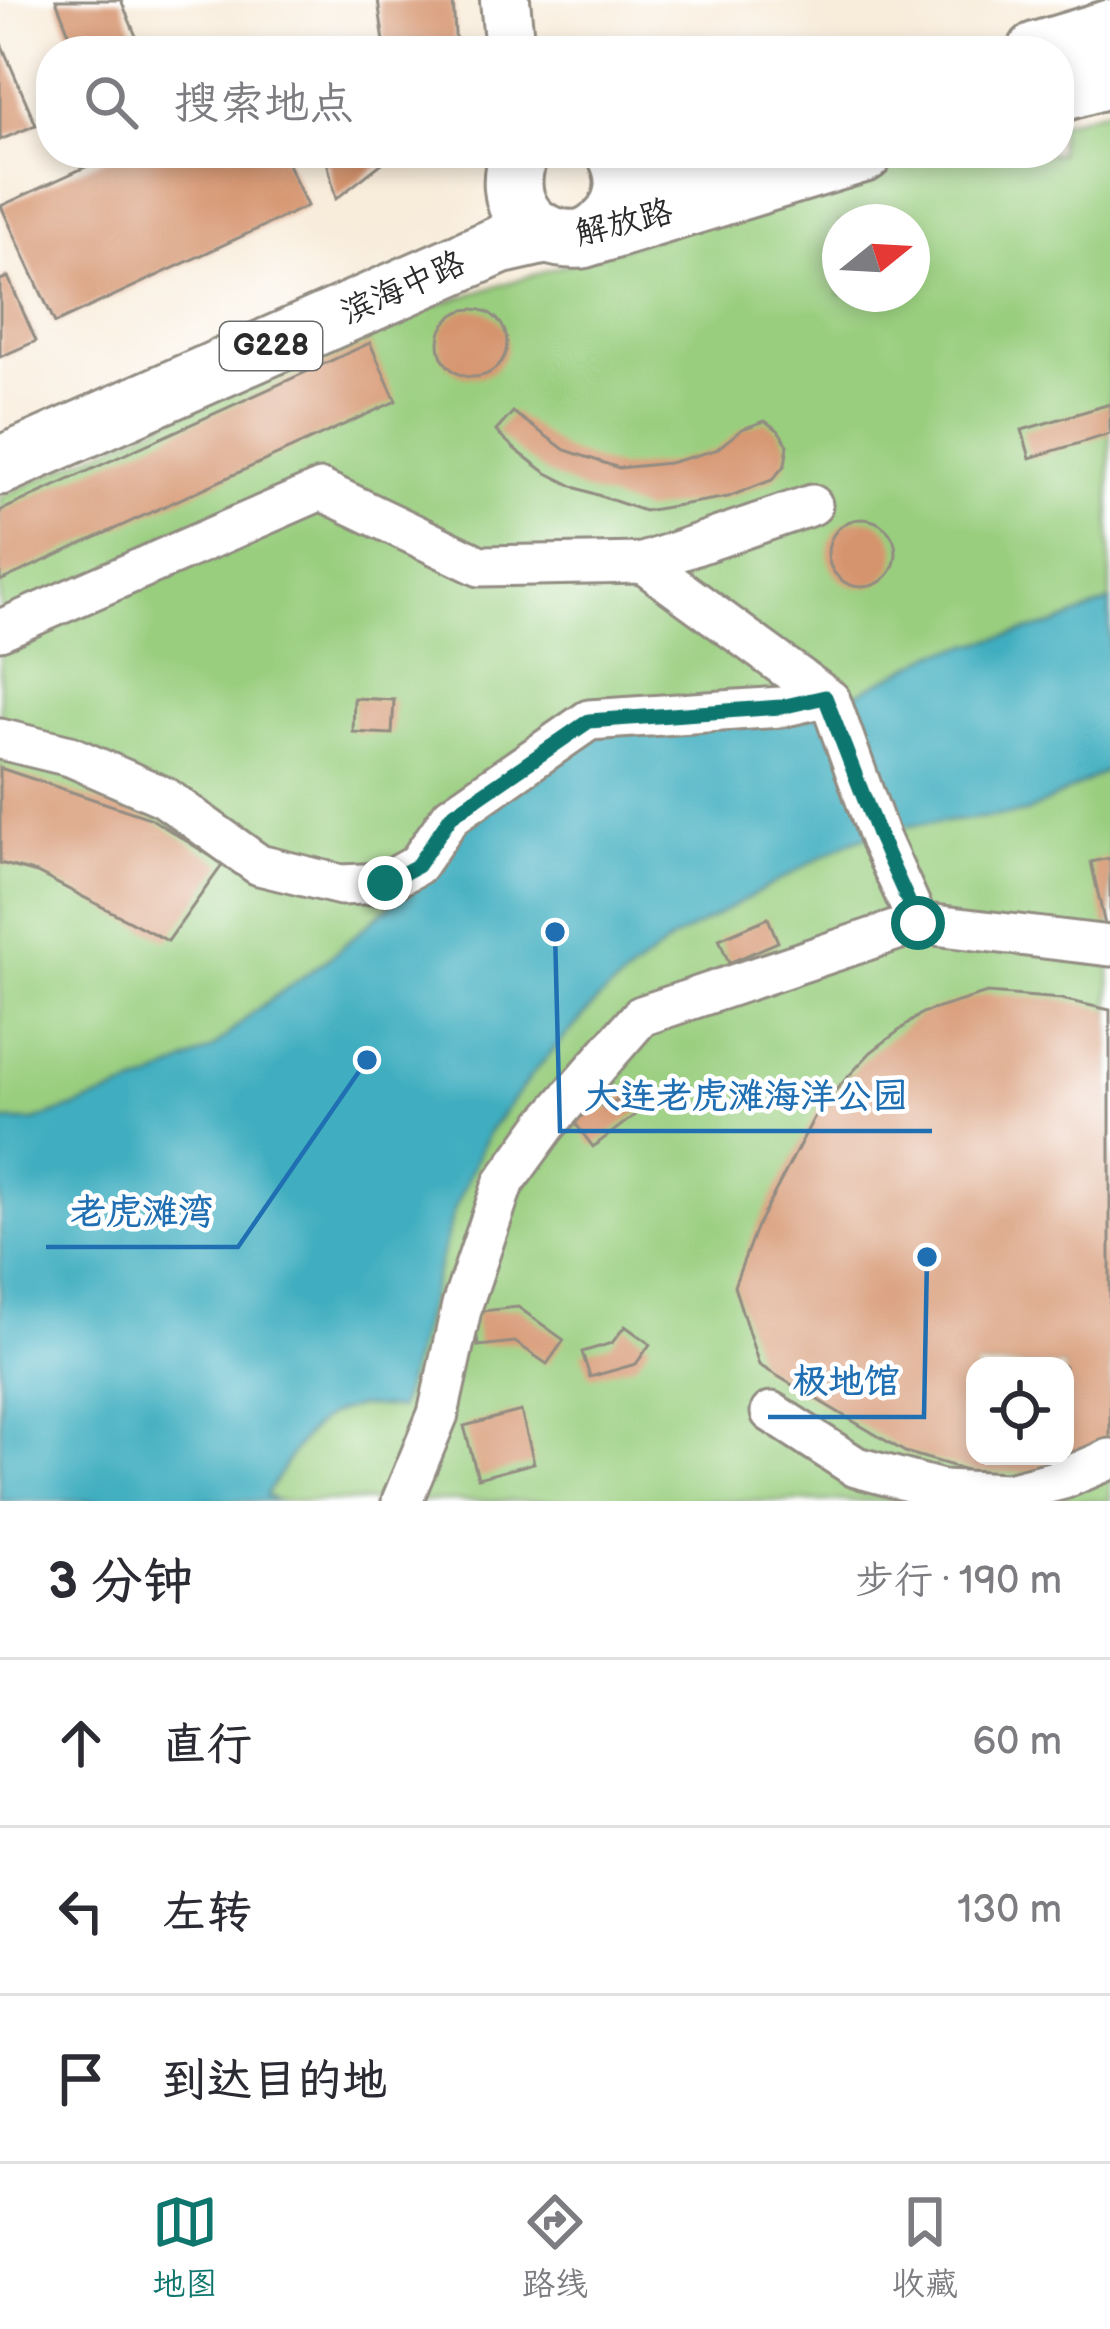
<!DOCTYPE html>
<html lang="zh">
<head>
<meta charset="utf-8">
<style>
	:root { --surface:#fff; --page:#f7f7f7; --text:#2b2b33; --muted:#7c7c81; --line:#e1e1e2; --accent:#0f766e }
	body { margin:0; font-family:"Balsamiq Sans","LXGW WenKai TC",sans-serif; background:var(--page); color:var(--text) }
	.controls { position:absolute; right:36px; bottom:36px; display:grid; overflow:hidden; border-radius:24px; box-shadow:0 6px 18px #0003 }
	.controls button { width:108px; height:108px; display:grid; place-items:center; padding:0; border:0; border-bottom:3px solid var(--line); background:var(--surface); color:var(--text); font:60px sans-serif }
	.compass { position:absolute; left:822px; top:204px; width:108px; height:108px; border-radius:50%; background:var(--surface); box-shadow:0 6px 18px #0003; rotate:72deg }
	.stop { position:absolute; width:36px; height:36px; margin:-27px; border:9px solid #0f766e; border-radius:50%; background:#fff }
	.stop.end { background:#0f766e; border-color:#fff; box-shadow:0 3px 12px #0008 }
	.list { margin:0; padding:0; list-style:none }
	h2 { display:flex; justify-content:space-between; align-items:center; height:156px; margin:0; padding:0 48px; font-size:51px }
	h2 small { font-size:39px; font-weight:400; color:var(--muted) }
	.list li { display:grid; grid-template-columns:78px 1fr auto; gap:36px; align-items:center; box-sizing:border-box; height:168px; padding:0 48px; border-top:3px solid var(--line) }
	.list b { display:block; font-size:45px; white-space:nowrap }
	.list em { font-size:39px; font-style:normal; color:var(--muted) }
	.icon { flex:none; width:66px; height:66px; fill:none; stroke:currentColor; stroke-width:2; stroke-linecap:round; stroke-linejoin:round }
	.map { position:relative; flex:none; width:1110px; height:1501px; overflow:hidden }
	.search { position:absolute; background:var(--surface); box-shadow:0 6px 18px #0003; left:36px; right:36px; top:36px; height:132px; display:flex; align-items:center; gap:30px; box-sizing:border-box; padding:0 42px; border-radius:48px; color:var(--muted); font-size:45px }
	.sheet { height:660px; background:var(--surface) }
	nav { display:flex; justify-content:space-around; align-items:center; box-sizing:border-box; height:168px; border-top:3px solid var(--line); background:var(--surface); font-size:33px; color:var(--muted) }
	nav a { display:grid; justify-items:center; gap:6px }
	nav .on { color:var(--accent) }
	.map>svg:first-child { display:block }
	.green { fill:#99ce7e; stroke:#627c54; stroke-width:3; fill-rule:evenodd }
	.water { fill:#41aec0; stroke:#366c76; stroke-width:3 }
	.building { fill:#d5946e; fill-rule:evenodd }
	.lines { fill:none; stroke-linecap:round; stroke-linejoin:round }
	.minor-casing { stroke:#928c82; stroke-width:45 }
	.major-casing { stroke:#928c82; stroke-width:54 }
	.highway-casing { stroke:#928c82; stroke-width:63 }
	.minor { stroke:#fff; stroke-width:39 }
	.major { stroke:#fff; stroke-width:48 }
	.highway { stroke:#fff; stroke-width:57 }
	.route { stroke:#0f766e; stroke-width:15 }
	.labels { text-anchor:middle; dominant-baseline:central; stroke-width:9; stroke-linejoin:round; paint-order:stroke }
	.shield { fill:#fff; stroke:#6b6b6b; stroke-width:3 }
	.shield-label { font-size:30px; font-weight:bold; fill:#2b2b2b }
	.street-label { font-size:33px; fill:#2b2b2b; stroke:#fff }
	.leader { fill:none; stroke:#1f6fb2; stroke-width:4.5 }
	.callout-dot { fill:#1f6fb2; stroke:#fff; stroke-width:4.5 }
	.callout-label { font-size:36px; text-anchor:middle; font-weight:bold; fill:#1f6fb2; stroke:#fff; stroke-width:9; stroke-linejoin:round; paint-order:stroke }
</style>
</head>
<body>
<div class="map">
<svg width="1110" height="1501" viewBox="0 0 1110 1501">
	<rect width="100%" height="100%" fill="#fff"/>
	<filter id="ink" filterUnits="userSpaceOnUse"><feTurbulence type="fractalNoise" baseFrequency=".00833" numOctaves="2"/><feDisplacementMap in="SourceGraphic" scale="24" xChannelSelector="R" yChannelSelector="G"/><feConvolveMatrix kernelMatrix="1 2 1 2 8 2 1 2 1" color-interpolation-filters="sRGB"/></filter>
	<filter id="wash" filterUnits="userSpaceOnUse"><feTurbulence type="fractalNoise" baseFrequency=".004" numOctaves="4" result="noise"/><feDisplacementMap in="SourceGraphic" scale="48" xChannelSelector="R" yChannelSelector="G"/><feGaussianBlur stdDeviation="2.7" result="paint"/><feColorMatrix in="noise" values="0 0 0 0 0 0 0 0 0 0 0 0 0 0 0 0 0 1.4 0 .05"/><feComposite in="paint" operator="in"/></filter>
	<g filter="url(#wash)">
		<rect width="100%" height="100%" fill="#f8ecda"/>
		<path class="green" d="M 1110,109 L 1110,1501 L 0,1501 L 0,497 L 395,318 L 782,197 L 946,153 L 1059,153 L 1059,123 ZM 840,222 L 912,222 L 912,294 L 840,294 ZM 975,1366 L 1065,1366 L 1065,1456 L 975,1456 Z"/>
		<path class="water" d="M 1110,601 L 1110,769 L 1026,813 L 889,828 L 847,843 L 670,941 L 599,999 L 534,1072 L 488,1133 L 454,1210 L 399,1409 C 316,1395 305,1436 266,1495 L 276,1501 L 0,1501 L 0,1121 L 34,1121 L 151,1080 L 213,1048 L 256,1010 L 329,958 L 424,876 L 455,828 L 561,747 L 621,729 L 808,718 L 937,653 L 1056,624 Z"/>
		<g id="blocks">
			<path class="building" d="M 56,0 L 121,0 L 142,51 L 76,51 Z
				M 378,0 L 453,0 L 456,51 L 380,51 L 384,42 Z
				M 0,41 L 36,125 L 0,140 Z
				M 116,153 L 283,153 L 307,206 L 55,323 L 1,206 Z
				M 325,153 L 395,153 L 336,199 Z
				M 8,277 L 36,341 L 0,357 L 0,280 Z
				M439 343a34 34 0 1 1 68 0a34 34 0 1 1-68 0Z
				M 370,343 L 396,401 L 0,581 L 0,511 Z
				M 1110,404 L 1110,434 L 1030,458 L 1022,430 Z
				M 513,412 L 565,450 L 619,468 L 669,463 L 716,450 L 742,429 L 765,421 L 778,430 L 788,445 L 785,465 L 772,480 L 728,497 L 644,511 L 577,488 L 545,472 L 516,450 L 496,431 Z
				M828 553a34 34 0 1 1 68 0a34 34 0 1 1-68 0Z
				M 354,698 L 394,700 L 392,734 L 353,732 Z
				M 0,768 L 150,818 L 223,864 L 168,941 L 37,873 L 0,863 Z
				M 1110,858 L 1110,924 L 1105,925 L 1091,862 Z
				M 768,918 L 778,942 L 729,963 L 719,939 Z
				M 987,993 L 1061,999 L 1110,1010 L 1110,1452 L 1031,1472 L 977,1473 L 905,1452 L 759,1365 L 734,1286 L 756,1228 L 819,1108 L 871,1052 L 922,1013 ZM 975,1366 L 1065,1366 L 1065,1456 L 975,1456 Z
				M 634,1087 L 648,1105 L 593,1147 L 569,1115 L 594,1096 L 605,1110 Z
				M 518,1307 L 564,1340 L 547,1364 L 515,1342 L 478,1346 L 474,1312 Z
				M 625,1326 L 650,1344 L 636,1364 L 590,1377 L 582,1352 L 612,1343 Z
				M 521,1411 L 534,1463 L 478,1478 L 464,1426 Z"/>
		</g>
	</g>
	<g filter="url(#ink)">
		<use href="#blocks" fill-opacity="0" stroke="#928c82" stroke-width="3"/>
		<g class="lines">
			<defs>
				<path id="minor" d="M 643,563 L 830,700 L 880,839 L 918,923
					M 0,630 L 321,490 L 480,566 L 643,563 L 812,505
					M 0,739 L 70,756 L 164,797 L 259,865 L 341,885 L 385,883 L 417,865 L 451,816 L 589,720 L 781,707 L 825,697
					M 771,1412 L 856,1467 L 942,1490 L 1008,1493 L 1063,1479 L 1110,1459
					M 402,1501 L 438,1414 L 462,1305 L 503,1184 L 546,1125 L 641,1016 L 918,923 L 1110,946"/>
				<path id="major" d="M 505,0 L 510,51"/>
				<path id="highway" d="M 1037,51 L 1110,29
					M 1059,93 L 1110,78
					M 519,153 C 500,202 529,243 582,239 L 864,153
					M 620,160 L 665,163 L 701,153
					M 582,239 C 619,224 635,189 616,153
					M 0,466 L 500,245 L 544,235"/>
			</defs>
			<use href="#minor" class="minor-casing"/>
			<use href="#major" class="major-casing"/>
			<use href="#highway" class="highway-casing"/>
			<use href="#minor" class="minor"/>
			<use href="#major" class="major"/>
			<use href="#highway" class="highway"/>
		</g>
	</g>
	<g class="lines" filter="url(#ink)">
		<path class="route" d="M 385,883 L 417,866 L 451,816 L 589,721 L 781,707 L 825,697 L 880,839 L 918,923"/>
	</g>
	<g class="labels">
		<rect class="shield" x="220" y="322" width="102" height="48" rx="9"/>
		<g class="shield-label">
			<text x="271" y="346">G228</text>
		</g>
		<g class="street-label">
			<text transform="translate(624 223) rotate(-14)">解放路</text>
			<text transform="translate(403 288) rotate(-24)">滨海中路</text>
		</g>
	</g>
	<path class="leader" d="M555 932L560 1131H932M367 1060L238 1247H46M927 1257L924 1417H768"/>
	<g class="callout-dot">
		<circle cx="555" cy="932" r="12"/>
		<circle cx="367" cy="1060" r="12"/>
		<circle cx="927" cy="1257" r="12"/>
	</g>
	<g class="callout-label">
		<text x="746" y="1108">大连老虎滩海洋公园</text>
		<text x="142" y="1224">老虎滩湾</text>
		<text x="846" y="1393">极地馆</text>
	</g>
</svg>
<div class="controls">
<button><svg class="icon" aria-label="locate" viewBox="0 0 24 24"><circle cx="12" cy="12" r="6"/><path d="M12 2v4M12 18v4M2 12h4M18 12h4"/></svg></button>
</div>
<svg class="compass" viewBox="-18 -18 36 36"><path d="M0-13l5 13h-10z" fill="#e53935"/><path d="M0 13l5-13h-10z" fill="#7c7c81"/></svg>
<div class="stop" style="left:918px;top:923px"></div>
<div class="stop end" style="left:385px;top:883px"></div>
<div class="search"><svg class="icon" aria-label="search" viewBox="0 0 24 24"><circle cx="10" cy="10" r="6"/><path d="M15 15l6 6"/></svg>搜索地点</div>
</div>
<section class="sheet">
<h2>3 分钟<small>步行 · 190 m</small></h2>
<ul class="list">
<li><svg class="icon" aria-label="ahead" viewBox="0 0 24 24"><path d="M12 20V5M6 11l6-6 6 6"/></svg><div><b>直行</b></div><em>60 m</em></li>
<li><svg class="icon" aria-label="left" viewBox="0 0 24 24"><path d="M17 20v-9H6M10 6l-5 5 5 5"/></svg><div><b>左转</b></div><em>130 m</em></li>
<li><svg class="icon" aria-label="arrive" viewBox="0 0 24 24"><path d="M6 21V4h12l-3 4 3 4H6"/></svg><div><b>到达目的地</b></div></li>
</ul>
</section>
<nav>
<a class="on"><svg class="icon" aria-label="map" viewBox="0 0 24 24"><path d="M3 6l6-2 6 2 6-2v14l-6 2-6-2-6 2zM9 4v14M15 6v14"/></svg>地图</a>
<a><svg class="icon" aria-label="directions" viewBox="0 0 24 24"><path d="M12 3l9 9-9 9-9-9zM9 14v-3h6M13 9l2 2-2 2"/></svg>路线</a>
<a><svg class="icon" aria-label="saved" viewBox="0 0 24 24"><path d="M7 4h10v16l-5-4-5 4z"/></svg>收藏</a>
</nav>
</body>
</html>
